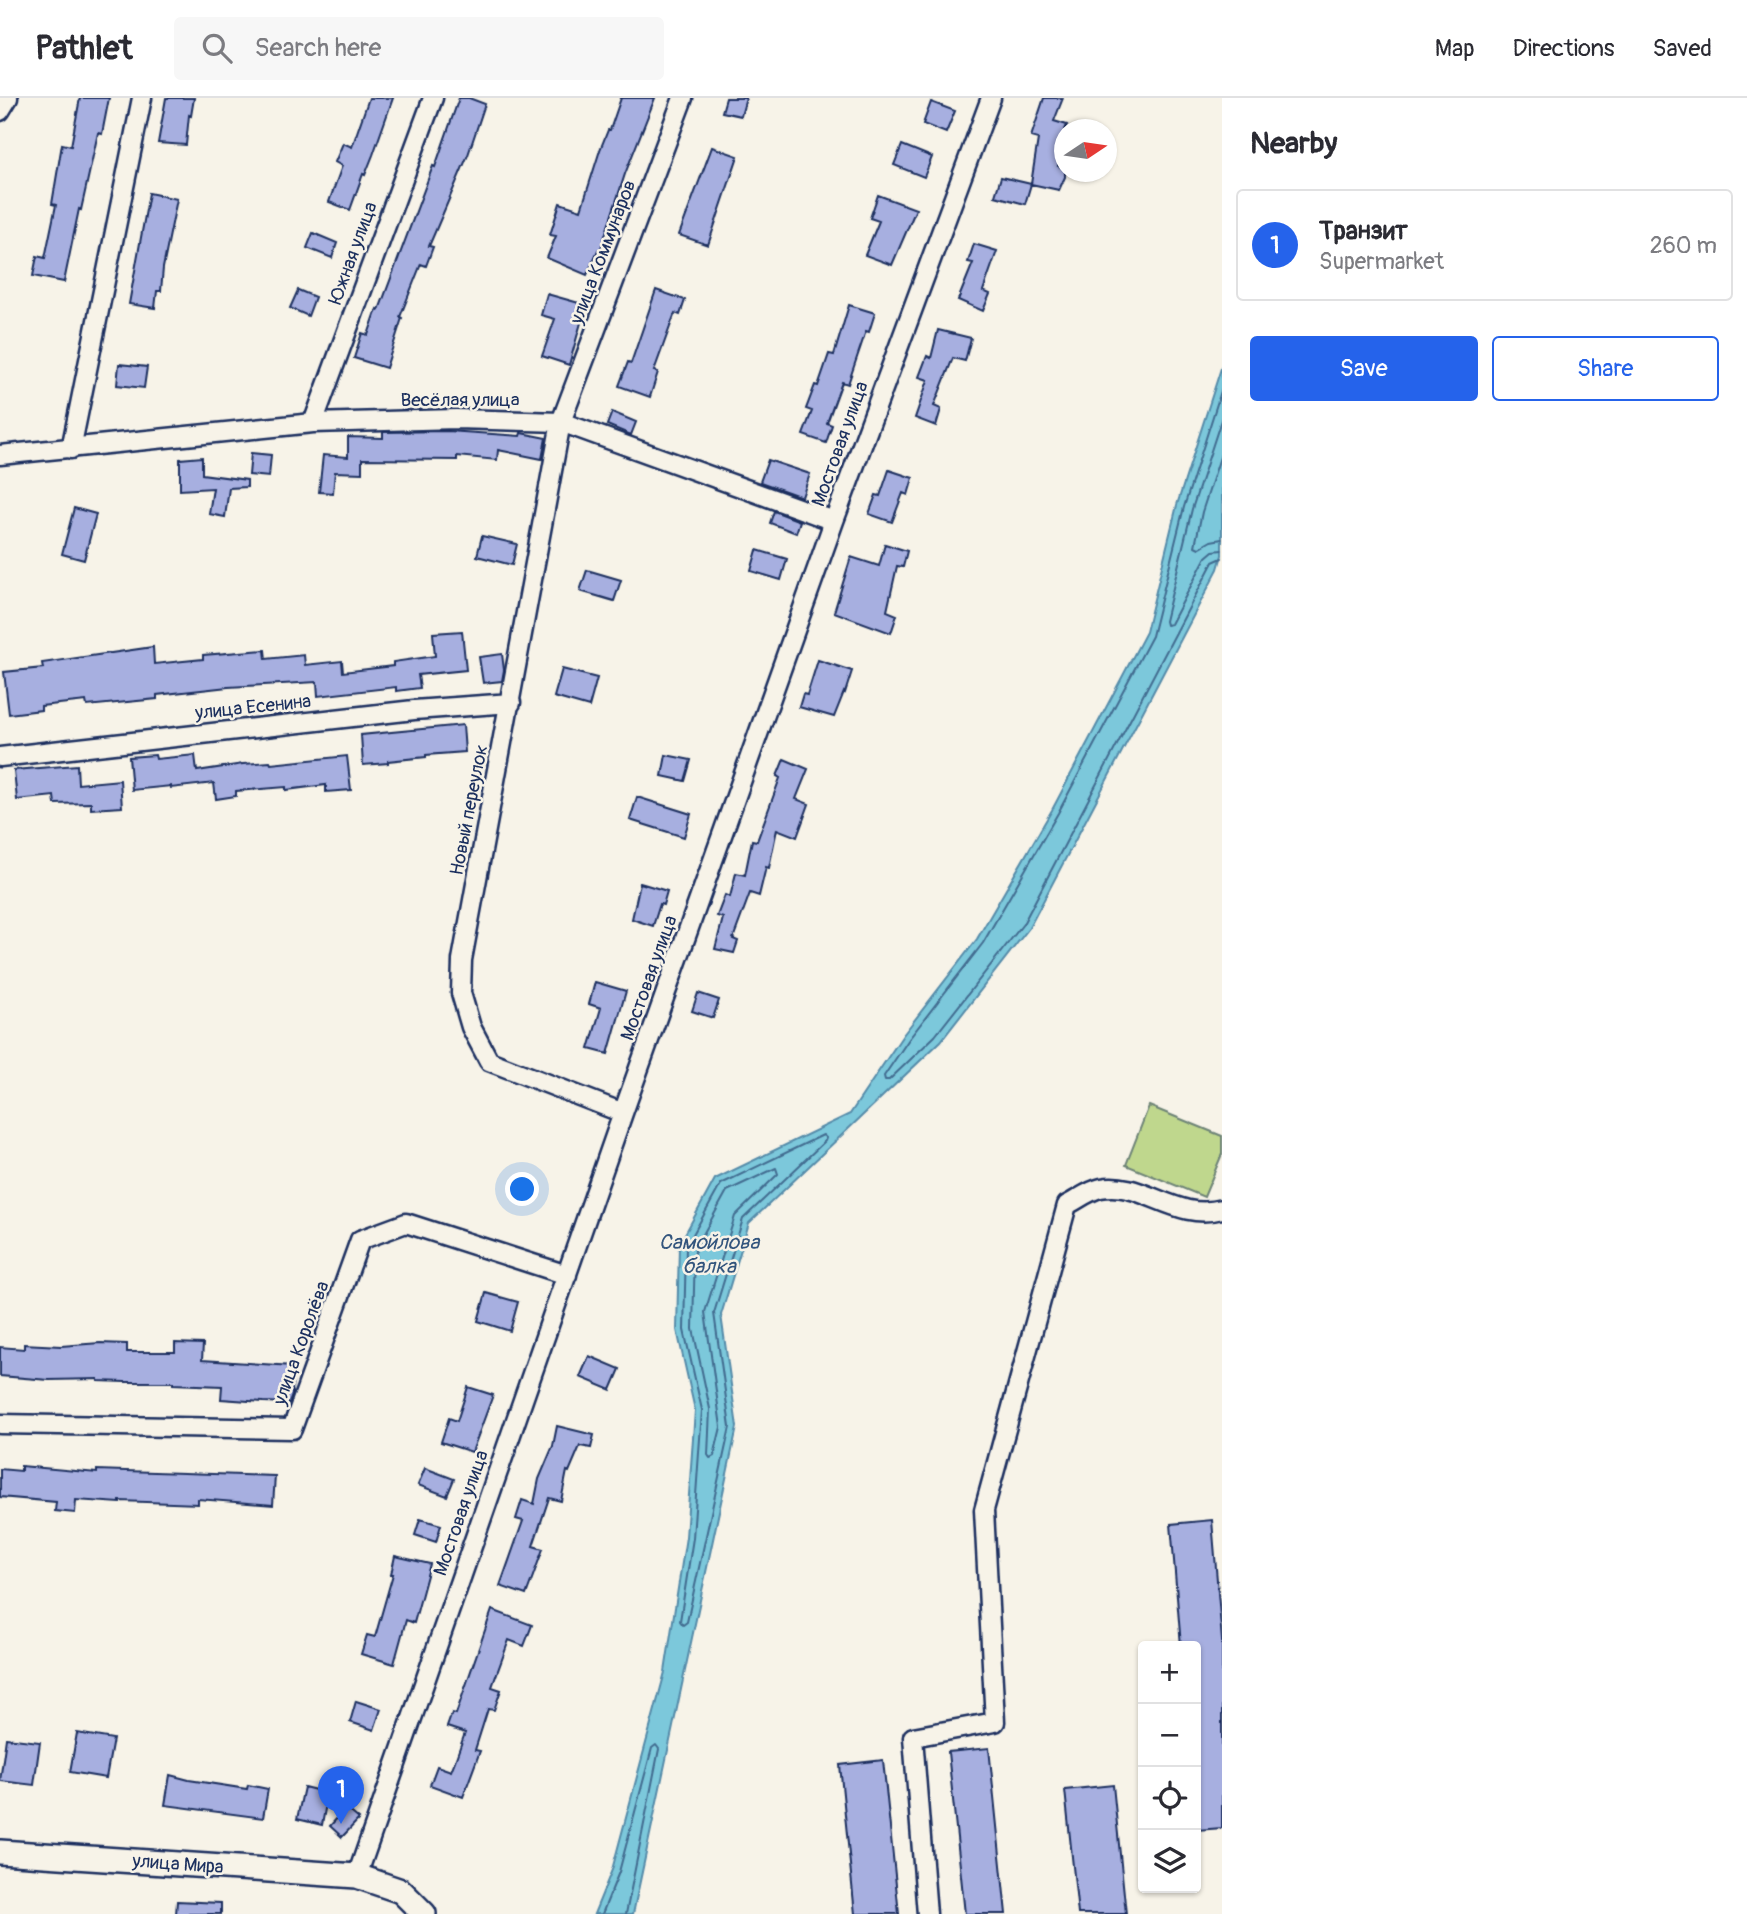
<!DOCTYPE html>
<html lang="en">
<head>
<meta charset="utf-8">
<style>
	:root { --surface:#fff; --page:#f7f7f7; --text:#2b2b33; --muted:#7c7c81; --line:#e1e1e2; --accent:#2563eb }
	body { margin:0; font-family:Pangolin,sans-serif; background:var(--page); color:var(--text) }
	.controls { position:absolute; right:21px; bottom:21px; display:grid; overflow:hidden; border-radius:7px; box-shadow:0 2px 5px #0004 }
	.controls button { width:63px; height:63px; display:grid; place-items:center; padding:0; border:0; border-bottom:2px solid var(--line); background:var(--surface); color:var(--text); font:35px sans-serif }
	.compass { position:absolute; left:1054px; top:21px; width:63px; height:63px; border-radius:50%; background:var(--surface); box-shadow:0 2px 5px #0004; rotate:77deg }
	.you { position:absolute; left:523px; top:1092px; width:24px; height:24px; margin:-18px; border:5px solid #fff; border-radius:50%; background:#1a73e8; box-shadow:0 0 0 10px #1a73e833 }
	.badge { display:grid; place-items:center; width:46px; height:46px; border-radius:50%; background:var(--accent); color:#fff; font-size:23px; font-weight:700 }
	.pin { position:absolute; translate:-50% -58px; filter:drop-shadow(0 2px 4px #0008) }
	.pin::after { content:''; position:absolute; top:37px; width:24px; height:21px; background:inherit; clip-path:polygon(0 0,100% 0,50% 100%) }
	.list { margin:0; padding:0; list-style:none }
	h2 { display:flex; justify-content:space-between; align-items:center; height:91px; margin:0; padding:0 28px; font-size:30px }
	h2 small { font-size:23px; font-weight:400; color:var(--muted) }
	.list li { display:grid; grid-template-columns:46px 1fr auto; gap:21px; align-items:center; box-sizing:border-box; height:112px; margin:0 14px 14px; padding:0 14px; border:2px solid var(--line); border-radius:7px }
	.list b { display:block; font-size:26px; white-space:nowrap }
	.list p { margin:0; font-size:23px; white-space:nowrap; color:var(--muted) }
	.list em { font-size:23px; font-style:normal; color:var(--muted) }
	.actions { display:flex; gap:14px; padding:21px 28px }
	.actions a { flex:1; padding:16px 0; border:2px solid var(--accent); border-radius:7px; text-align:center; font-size:24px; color:var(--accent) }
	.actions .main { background:var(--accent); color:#fff }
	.icon { flex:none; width:38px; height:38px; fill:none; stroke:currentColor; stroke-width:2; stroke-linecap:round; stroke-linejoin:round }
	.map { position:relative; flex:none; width:1222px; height:1816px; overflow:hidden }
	header { display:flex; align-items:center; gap:42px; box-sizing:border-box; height:98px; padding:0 35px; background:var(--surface); border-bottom:2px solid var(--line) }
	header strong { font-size:33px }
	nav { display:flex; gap:38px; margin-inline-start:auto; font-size:24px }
	.search { width:490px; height:63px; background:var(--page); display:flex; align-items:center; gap:18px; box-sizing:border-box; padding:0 24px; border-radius:7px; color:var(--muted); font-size:26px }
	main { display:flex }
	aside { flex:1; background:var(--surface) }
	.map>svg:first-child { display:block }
	.green { fill:#bfd78d; stroke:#6d8376; stroke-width:2 }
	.water { fill:#7cc8db; stroke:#558ba9; stroke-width:2 }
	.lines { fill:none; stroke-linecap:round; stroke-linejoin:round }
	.shore { stroke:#426c90; stroke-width:2 }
	.building { fill:#a7afe0; stroke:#1b2f5e; stroke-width:2 }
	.minor-casing { stroke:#1b2f5e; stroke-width:23 }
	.major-casing { stroke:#1b2f5e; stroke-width:28 }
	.minor { stroke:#f7f3e8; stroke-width:18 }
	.major { stroke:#f7f3e8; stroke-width:23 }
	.labels { text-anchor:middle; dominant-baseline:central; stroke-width:5; stroke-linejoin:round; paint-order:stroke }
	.street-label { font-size:19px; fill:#1b2f5e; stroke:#f7f3e8 }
	.water-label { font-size:21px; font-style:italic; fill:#33557d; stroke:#f7f3e8 }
</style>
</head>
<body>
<header>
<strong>Pathlet</strong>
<div class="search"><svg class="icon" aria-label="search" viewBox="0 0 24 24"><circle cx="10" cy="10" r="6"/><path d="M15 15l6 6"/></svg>Search here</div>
<nav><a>Map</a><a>Directions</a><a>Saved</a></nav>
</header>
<main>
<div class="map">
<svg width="1222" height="1816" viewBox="0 0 1222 1816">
	<rect width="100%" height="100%" fill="#f7f3e8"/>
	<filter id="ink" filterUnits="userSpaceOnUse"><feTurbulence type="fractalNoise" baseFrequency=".0143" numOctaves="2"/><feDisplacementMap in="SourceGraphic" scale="14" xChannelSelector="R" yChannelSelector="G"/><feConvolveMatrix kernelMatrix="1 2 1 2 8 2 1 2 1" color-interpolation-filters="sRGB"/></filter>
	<g filter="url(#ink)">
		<path class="green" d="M 1149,1008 L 1222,1038 L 1222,1056 L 1204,1099 L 1126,1067 Z"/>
		<path class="water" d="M 1222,267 L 1222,457 L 1218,471 L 1029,830 L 941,943 L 749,1125 L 721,1217 L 737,1329 L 633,1816 L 594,1816 L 612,1772 L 665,1574 L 686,1439 L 695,1312 L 677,1232 L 679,1147 L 715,1081 L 850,1016 L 903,937 L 977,841 L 1052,712 L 1146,534 L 1177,407 Z"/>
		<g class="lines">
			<path class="shore" d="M 1222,290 L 1184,409 L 1152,538 L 1058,715 L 983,845 L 909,941 L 884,978 L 885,982 L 889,982 L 935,938 L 1023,826 L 1213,464 L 1222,460
				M 1222,319 L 1192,411 L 1165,523 L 1166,527 L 1171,526 L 1206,459 L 1213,453 L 1222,452
				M 1222,353 L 1202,414 L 1195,448 L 1199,450 L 1211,443 L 1222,441
				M 823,1037 L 826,1040 L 825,1043 L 743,1121 L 714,1215 L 730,1329 L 687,1524 L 683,1527 L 680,1523 L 693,1440 L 702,1312 L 684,1232 L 686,1149 L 721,1086 Z
				M 776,1070 L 778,1076 L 735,1118 L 705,1214 L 721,1329 L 714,1358 L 710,1360 L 708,1357 L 710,1311 L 693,1231 L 695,1151 L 727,1093 Z
				M 602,1816 L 619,1774 L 652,1650 L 656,1647 L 659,1651 L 626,1816"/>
		</g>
		<path class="building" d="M 80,0 L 109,0 L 102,36 L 98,35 L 81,112 L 79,111 L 64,184 L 33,178 L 37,158 L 45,160 L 56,107 L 52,106 L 62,46 L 71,48 Z
			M 166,0 L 194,0 L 191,18 L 189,17 L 186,47 L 158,45 Z
			M 369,0 L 393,0 L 373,57 L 365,77 L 363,76 L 350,112 L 329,104 L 342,68 L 335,64 L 343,45 L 352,49 Z
			M 459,0 L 469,0 L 485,6 L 468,57 L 429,148 L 433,149 L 426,168 L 421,166 L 400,219 L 402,220 L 386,270 L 354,260 L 362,235 L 368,237 L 377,211 L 379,212 L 433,68 L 435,69 Z
			M 621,0 L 655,0 L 625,76 L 600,153 L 598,152 L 587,177 L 547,160 L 556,138 L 550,137 L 560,105 L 581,112 L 600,52 L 608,32 L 610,32 Z
			M 726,0 L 746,0 L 741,18 L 722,14 Z
			M 1044,0 L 1063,0 L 1054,23 L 1067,27 L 1065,32 L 1058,68 L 1065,70 L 1065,79 L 1059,92 L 1031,86 L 1038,41 L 1031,39 Z
			M 931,4 L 955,13 L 946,35 L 923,26 Z
			M 902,47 L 932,59 L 924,79 L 894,67 Z
			M 712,49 L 738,58 L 708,147 L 679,137 Z
			M 1001,79 L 1031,86 L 1025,106 L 995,98 Z
			M 149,95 L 177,101 L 163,170 L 161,193 L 157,193 L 155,210 L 129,206 Z
			M 878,97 L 916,111 L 892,167 L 865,157 L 879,123 L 870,120 Z
			M 313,135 L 337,145 L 332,160 L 307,150 Z
			M 974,146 L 997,153 L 983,193 L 990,196 L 983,213 L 958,202 L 973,165 L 968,164 Z
			M 298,192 L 315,199 L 308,218 L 290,210 Z
			M 656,192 L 685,202 L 680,217 L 675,215 L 654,273 L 658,274 L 650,299 L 619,288 L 628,264 L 631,265 Z
			M 547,196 L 586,207 L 569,267 L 542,258 L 555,221 L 541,217 Z
			M 849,207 L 875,215 L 869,234 L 866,233 L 848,286 L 842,284 L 827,325 L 832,327 L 826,345 L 803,337 L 812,313 L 806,311 L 815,287 L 818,288 L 829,256 L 834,257 Z
			M 938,232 L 971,240 L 965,263 L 953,260 L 934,308 L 941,311 L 936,328 L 915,320 L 928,282 L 919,279 L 927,258 L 931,260 Z
			M 119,266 L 147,269 L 144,290 L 117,287 Z
			M 612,314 L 636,324 L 631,337 L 607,327 Z
			M 448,333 L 520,338 L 521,335 L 546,340 L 542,361 L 498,352 L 497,362 L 457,358 L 457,362 L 362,361 L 362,375 L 335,374 L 333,395 L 319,394 L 323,357 L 348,359 L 348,339 L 383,340 L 383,334 Z
			M 251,355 L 271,357 L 269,379 L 249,377 Z
			M 202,359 L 202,376 L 247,382 L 247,389 L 229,390 L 225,419 L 209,416 L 213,390 L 180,392 L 180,361 Z
			M 768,362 L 810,376 L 802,399 L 760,384 Z
			M 889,372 L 913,380 L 908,397 L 903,395 L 892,424 L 869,416 L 876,397 L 880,398 Z
			M 74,410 L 96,416 L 84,462 L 62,456 Z
			M 774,413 L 800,423 L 796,435 L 770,425 Z
			M 482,438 L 517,446 L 512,467 L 477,458 Z
			M 885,446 L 907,453 L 903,469 L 897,468 L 887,513 L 897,517 L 891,535 L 834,514 L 851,459 L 879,468 Z
			M 757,452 L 787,461 L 781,482 L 751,473 Z
			M 587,472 L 621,482 L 614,503 L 580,493 Z
			M 462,533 L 466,572 L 418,577 L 420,590 L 396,593 L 396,589 L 318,598 L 317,584 L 228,589 L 157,597 L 157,601 L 87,608 L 86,603 L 41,608 L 41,612 L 9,616 L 4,574 L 43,570 L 42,565 L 153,549 L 154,566 L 203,561 L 203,557 L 265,552 L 266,561 L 304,557 L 305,567 L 342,563 L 343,574 L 393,568 L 393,564 L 435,558 L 433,535 Z
			M 502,556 L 504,572 L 502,583 L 483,585 L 479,559 Z
			M 818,562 L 852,573 L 845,595 L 844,594 L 834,619 L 799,609 L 803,596 L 807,597 Z
			M 562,571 L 597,580 L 589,609 L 554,599 Z
			M 463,627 L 465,654 L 426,657 L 426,659 L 388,663 L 388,665 L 363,667 L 361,637 Z
			M 155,657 L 156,661 L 195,657 L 197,673 L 243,666 L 270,664 L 271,666 L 347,658 L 351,692 L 326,694 L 326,687 L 286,692 L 286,689 L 236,693 L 236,698 L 216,701 L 214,685 L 171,690 L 171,688 L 132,692 L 129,659 Z
			M 666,657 L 691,662 L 685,683 L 662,678 Z
			M 784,661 L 808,671 L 796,701 L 809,706 L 797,739 L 777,731 L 769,770 L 766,769 L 759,798 L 750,795 L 733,841 L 738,843 L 734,855 L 715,851 L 723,820 L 717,818 L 725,797 L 730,799 L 736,775 L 745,777 L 752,742 L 757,743 L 780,680 L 777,678 Z
			M 77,667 L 78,686 L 120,682 L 122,709 L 91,711 L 91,705 L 55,706 L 54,698 L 17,702 L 14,672 Z
			M 637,699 L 691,716 L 684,739 L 630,722 Z
			M 640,785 L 667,793 L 663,807 L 660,806 L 653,828 L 632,821 Z
			M 595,884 L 626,893 L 608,956 L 589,951 L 601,910 L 589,906 Z
			M 698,895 L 719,902 L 713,920 L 692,913 Z
			M 486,1195 L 518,1204 L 510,1233 L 478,1223 Z
			M 100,1245 L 127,1246 L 127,1254 L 175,1254 L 175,1245 L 203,1246 L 202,1262 L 293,1268 L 292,1297 L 289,1305 L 263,1304 L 221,1301 L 222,1288 L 173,1286 L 173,1284 L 125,1284 L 98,1283 L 98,1281 L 49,1282 L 0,1278 L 0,1249 L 24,1251 L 24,1246 L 61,1248 Z
			M 589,1258 L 620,1271 L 611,1292 L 580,1279 Z
			M 468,1289 L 493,1297 L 472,1354 L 441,1344 L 449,1320 L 457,1323 Z
			M 557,1328 L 594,1337 L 591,1350 L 580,1348 L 569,1374 L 567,1373 L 561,1403 L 549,1400 L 533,1448 L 543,1451 L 526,1497 L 500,1488 L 523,1423 L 516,1421 L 522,1402 L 534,1406 L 539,1381 L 553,1348 Z
			M 21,1368 L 97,1375 L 97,1372 L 275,1378 L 273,1407 L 198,1401 L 198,1406 L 120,1403 L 120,1405 L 76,1402 L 75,1415 L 55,1413 L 56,1404 L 0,1399 L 0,1371 L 21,1373 Z
			M 425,1370 L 454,1381 L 447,1398 L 418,1387 Z
			M 420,1421 L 441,1427 L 436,1444 L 415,1437 Z
			M 1212,1422 L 1222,1543 L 1222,1730 L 1197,1732 L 1196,1548 L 1181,1548 L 1171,1426 Z
			M 395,1458 L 430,1466 L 414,1525 L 406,1522 L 394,1566 L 361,1556 L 367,1537 L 375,1539 L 393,1476 L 391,1476 Z
			M 492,1512 L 532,1527 L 524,1548 L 509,1542 L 492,1589 L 501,1592 L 494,1612 L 488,1611 L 475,1652 L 480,1653 L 463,1699 L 430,1687 L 437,1668 L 451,1673 L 455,1663 L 465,1635 L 447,1629 L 452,1615 L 456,1616 Z
			M 356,1603 L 381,1611 L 374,1632 L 350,1624 Z
			M 77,1635 L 113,1641 L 106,1680 L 70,1674 Z
			M 6,1640 L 40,1644 L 34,1687 L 0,1683 Z
			M 989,1650 L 1006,1816 L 965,1816 L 948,1654 Z
			M 883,1662 L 899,1816 L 855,1816 L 840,1667 Z
			M 170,1677 L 189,1682 L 247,1691 L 248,1687 L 268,1691 L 263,1720 L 165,1707 Z
			M 1113,1687 L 1126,1816 L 1078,1816 L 1065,1692 Z
			M 304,1689 L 328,1695 L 322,1727 L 297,1721 Z
			M 346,1710 L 359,1721 L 342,1739 L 330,1728 Z
			M 177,1803 L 221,1805 L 221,1816 L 176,1816 Z"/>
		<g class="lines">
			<defs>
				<path id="minor" d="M 0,13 L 8,0
					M 313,325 L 433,0
					M 71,351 L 142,0
					M 0,357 L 313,325 L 456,321 L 561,324 L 834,423
					M 0,659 L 414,612 L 511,605
					M 623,1015 L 489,963 L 471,929 L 461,895 L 462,862 L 561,324 L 683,0
					M 0,1326 L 292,1331 L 360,1142 L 406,1125 L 567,1177
					M 357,1778 L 623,1015 L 834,423 L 991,0
					M 927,1816 L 913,1639 L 995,1624 L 984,1412 L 1067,1107 C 1077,1102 1090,1092 1101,1090 C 1142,1082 1176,1124 1222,1111"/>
				<path id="major" d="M 0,1754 L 357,1778 L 401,1793 L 424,1816"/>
			</defs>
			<use href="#minor" class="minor-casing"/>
			<use href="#major" class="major-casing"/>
			<use href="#minor" class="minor"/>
			<use href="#major" class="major"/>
		</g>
	</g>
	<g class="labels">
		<g class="street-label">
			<text transform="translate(603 154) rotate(-69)">улица Коммунаров</text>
			<text transform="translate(353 155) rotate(-70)">Южная улица</text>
			<text x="460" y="302">Весёлая улица</text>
			<text transform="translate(840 346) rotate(-70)">Мостовая улица</text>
			<text transform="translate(253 609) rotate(-6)">улица Есенина</text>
			<text transform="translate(469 712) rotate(-79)">Новый переулок</text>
			<text transform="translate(649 880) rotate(-70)">Мостовая улица</text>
			<text transform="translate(301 1245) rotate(-70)">улица Королёва</text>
			<text transform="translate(461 1415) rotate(-71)">Мостовая улица</text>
			<text transform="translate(178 1766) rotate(4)">улица Мира</text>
		</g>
		<g class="water-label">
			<text x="709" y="1144">Самойлова<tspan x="709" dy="24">балка</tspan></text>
		</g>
	</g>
</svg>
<div class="controls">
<button>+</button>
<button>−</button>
<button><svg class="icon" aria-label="locate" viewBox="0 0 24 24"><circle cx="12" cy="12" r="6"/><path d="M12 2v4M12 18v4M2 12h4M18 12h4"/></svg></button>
<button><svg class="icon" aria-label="layers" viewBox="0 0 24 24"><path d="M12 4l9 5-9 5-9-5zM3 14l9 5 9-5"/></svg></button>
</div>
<svg class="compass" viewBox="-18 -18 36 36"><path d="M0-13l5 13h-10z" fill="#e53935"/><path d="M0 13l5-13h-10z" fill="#7c7c81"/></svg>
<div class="you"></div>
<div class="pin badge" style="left:341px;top:1726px">1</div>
</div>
<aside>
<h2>Nearby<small></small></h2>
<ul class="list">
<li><span class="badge">1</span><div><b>Транзит</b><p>Supermarket</p></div><em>260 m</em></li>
</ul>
<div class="actions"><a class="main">Save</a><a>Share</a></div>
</aside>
</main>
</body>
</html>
